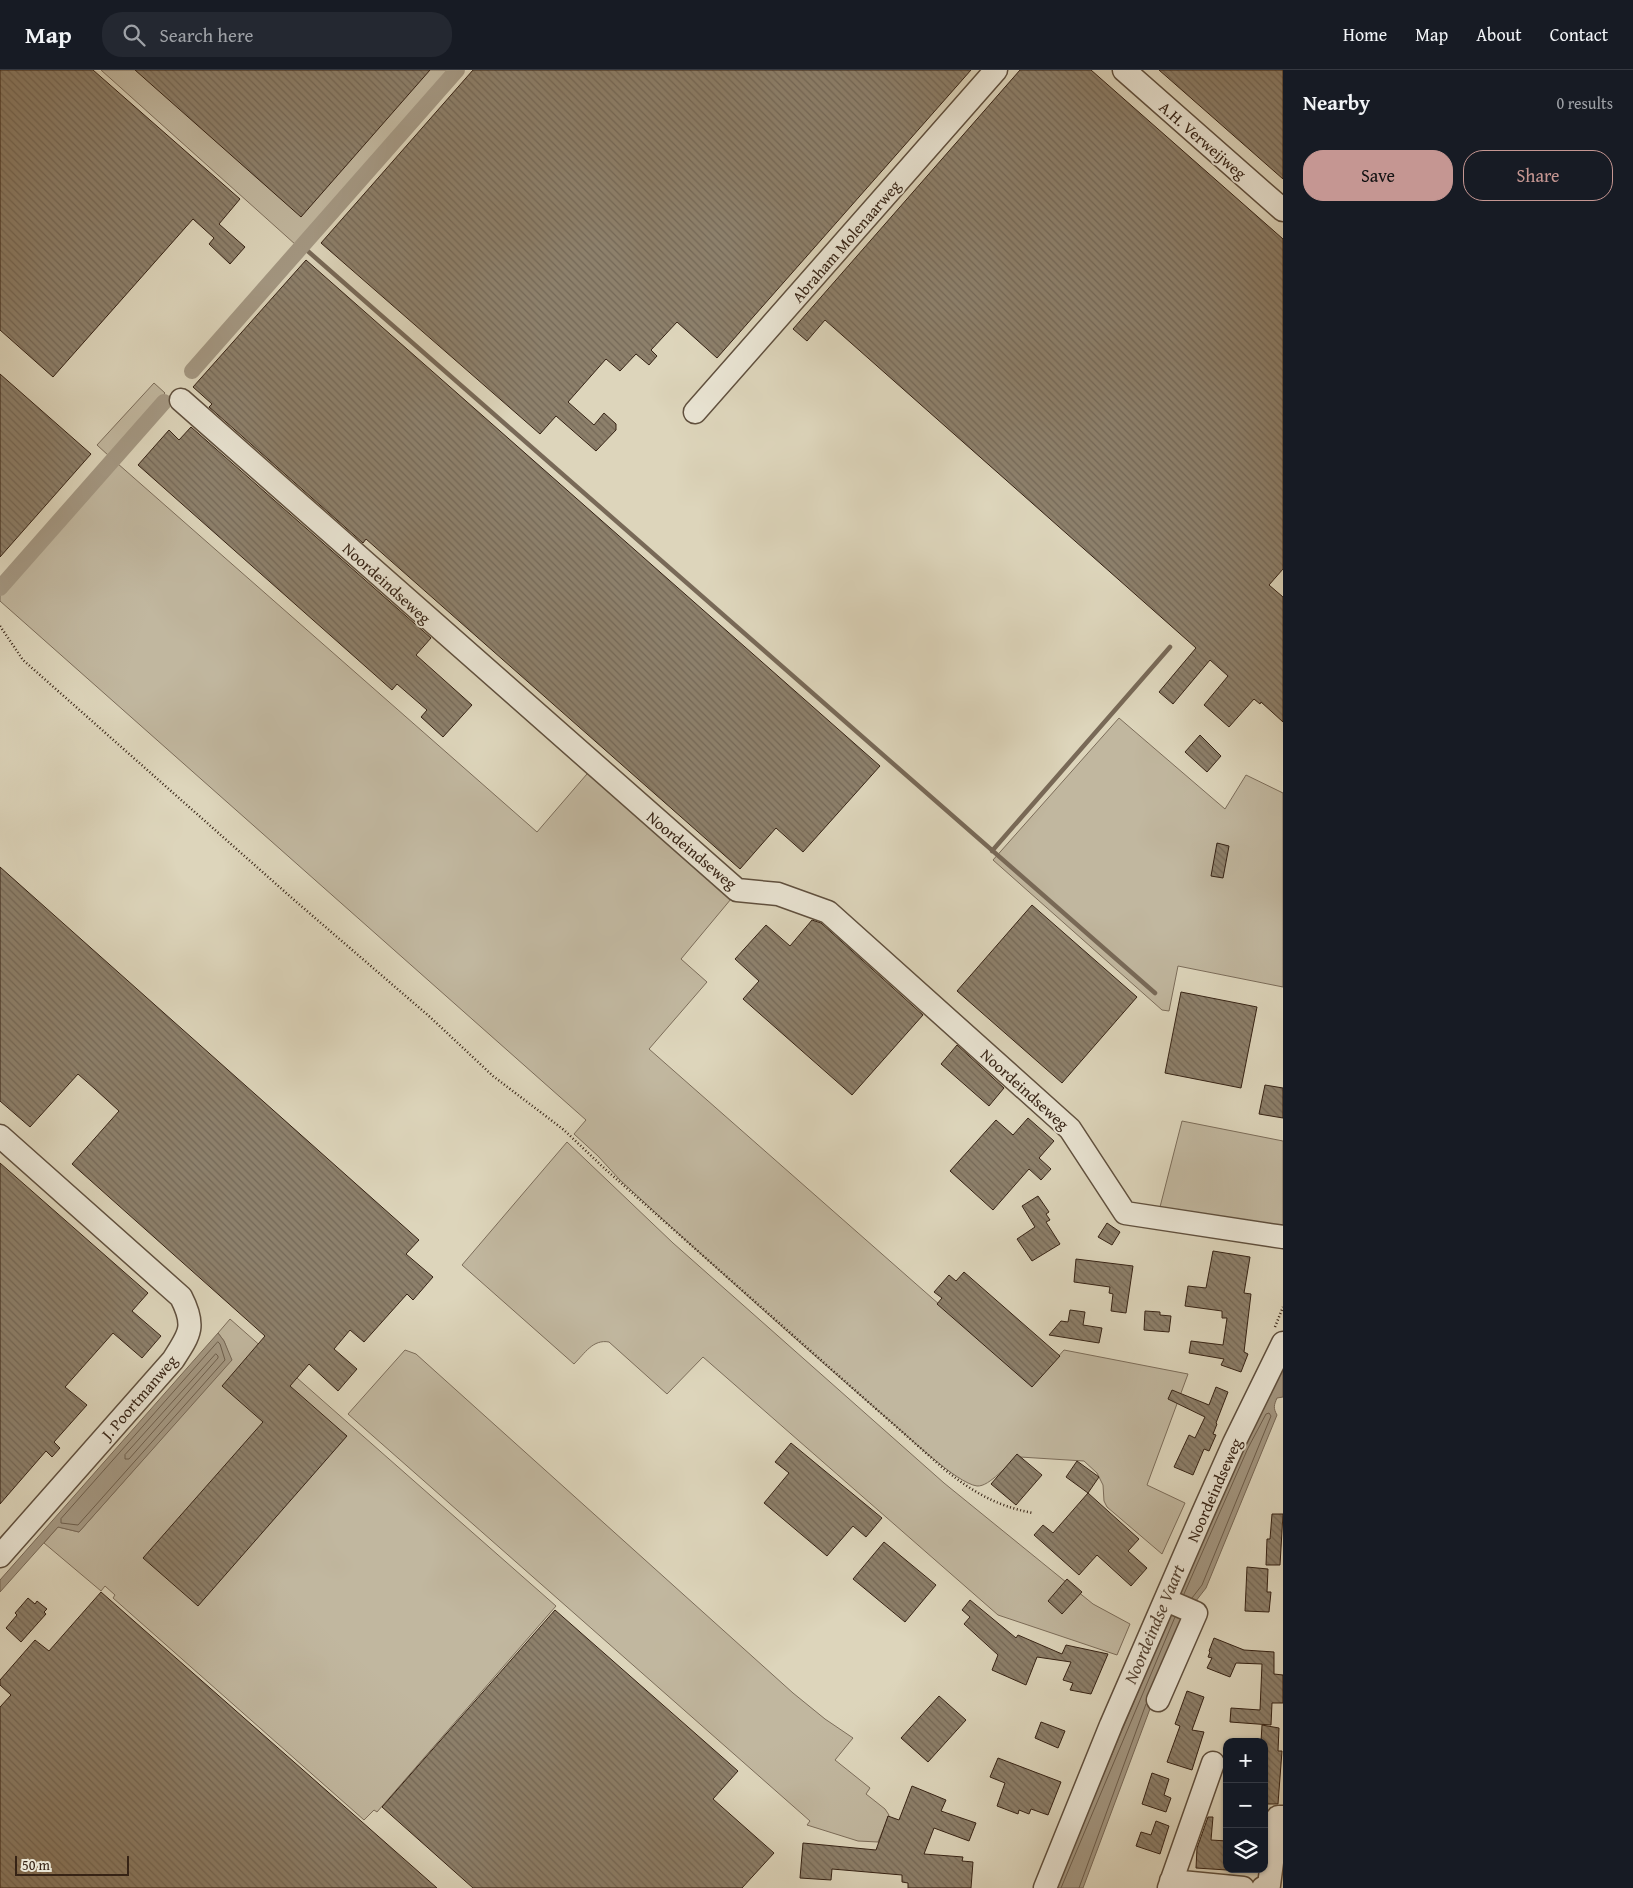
<!DOCTYPE html>
<html lang="en">
<head>
<meta charset="utf-8">
<style>
	:root { --surface:#171b24; --page:#242831; --text:#f1f3f6; --muted:#9ea1a6; --line:#363941; --accent:#c59692 }
	body { margin:0; font-family:"Gentium Book Plus",serif; background:var(--page); color:var(--text) }
	.controls { position:absolute; right:15px; bottom:15px; display:grid; overflow:hidden; border-radius:10px; box-shadow:0 1px 4px #0004 }
	.controls button { width:45px; height:45px; display:grid; place-items:center; padding:0; border:0; border-bottom:1px solid var(--line); background:var(--surface); color:var(--text); font:25px sans-serif }
	.scale { position:absolute; left:15px; bottom:12px; width:114px; box-sizing:border-box; padding-left:5px; border:2px solid #362315; border-top:0; font-size:14px; line-height:18px; white-space:nowrap; color:#362315; -webkit-text-stroke:4px #e9e4d3; paint-order:stroke }
	.list { margin:0; padding:0; list-style:none }
	h2 { display:flex; justify-content:space-between; align-items:center; height:65px; margin:0; padding:0 20px; font-size:21px }
	h2 small { font-size:16px; font-weight:400; color:var(--muted) }
	.actions { display:flex; gap:10px; padding:15px 20px }
	.actions a { flex:1; padding:11px 0; border:1px solid var(--accent); border-radius:20px; text-align:center; font-size:18px; color:var(--accent) }
	.actions .main { background:var(--accent); color:#111 }
	.icon { flex:none; width:28px; height:28px; fill:none; stroke:currentColor; stroke-width:2; stroke-linecap:round; stroke-linejoin:round }
	.map { position:relative; flex:none; width:1283px; height:1818px; overflow:hidden }
	header { display:flex; align-items:center; gap:30px; box-sizing:border-box; height:70px; padding:0 25px; background:var(--surface); border-bottom:1px solid var(--line) }
	header strong { font-size:24px }
	nav { display:flex; gap:28px; margin-inline-start:auto; font-size:18px }
	.search { width:350px; height:45px; background:var(--page); display:flex; align-items:center; gap:12px; box-sizing:border-box; padding:0 18px; border-radius:20px; color:var(--muted); font-size:19px }
	main { display:flex }
	aside { flex:1; background:var(--surface) }
	.map>svg:first-child { display:block }
	.green { fill:#c1b79f; stroke:#7c6d5a }
	.water { fill:#a49883; stroke:#786957 }
	.lines { fill:none; stroke-linecap:round; stroke-linejoin:round }
	.shore { stroke:#6d5e4c; stroke-width:1 }
	.stream { stroke:#786957; stroke-width:4.5 }
	.canal { stroke:#a49883; stroke-width:16 }
	.building { fill:url(#building-back-hatch); stroke:#362315 }
	.minor-casing { stroke:#60503e; stroke-width:25 }
	.path { stroke:#362315; stroke-width:2.5; stroke-dasharray:1 2.5; stroke-linecap:butt }
	.minor { stroke:#e9e4d3; stroke-width:22 }
	.labels { text-anchor:middle; dominant-baseline:central; stroke-width:4; stroke-linejoin:round; paint-order:stroke }
	.street-label { font-size:16px; fill:#362315; stroke:#e9e4d3 }
	.water-label { font-size:18px; font-style:italic; fill:#574636; stroke:#e9e4d3 }
</style>
</head>
<body>
<header>
<strong>Map</strong>
<div class="search"><svg class="icon" aria-label="search" viewBox="0 0 24 24"><circle cx="10" cy="10" r="6"/><path d="M15 15l6 6"/></svg>Search here</div>
<nav><a>Home</a><a>Map</a><a>About</a><a>Contact</a></nav>
</header>
<main>
<div class="map">
<svg width="1283" height="1818" viewBox="0 0 1283 1818">
	<defs>
		<pattern id="building-back-hatch" width="6" height="6" patternUnits="userSpaceOnUse" patternTransform="scale(1.25)"><rect width="6" height="6" fill="#8d806b"/><path d="M-1 5l2 2M0 0l6 6M5-1l2 2" fill="none" stroke="#746857"/></pattern>
	</defs>
	<rect width="100%" height="100%" fill="#ddd5bb"/>
	<filter id="stains"><feTurbulence type="fractalNoise" baseFrequency=".004" numOctaves="4"/><feColorMatrix values="0 0 0 0 .2 0 0 0 0 .09 0 0 0 0 .02 0 0 0 .5 -.17"/></filter>
	<radialGradient id="worn" r=".72"><stop offset=".6" stop-color="#630" stop-opacity="0"/><stop offset="1" stop-color="#630" stop-opacity=".3"/></radialGradient>
	<path class="green" d="M 101,0 L 451,0 L 296,175 Z
		M 154,313 L 165,323 L 109,386 L 537,762 L 593,697 L 736,823 L 681,889 L 707,912 L 649,979 L 1032,1316 L 1064,1280 L 1188,1304 L 1147,1415 L 1185,1433 L 1162,1484 L 1107,1437 L 1104,1431 L 1103,1415 L 1097,1403 L 1084,1391 L 1020,1387 C 1007,1393 990,1417 977,1416 C 956,1413 908,1366 890,1351 C 798,1272 709,1192 620,1110 L 598,1086 L 574,1064 L 586,1050 L 0,531 L 0,511 L 109,386 L 97,375 Z
		M 1119,648 L 1225,739 L 1246,705 L 1283,723 L 1283,917 L 1178,896 L 1169,941 L 1162,940 L 993,790 Z
		M 1182,1051 L 1283,1071 L 1283,1157 L 1160,1137 Z
		M 567,1072 L 673,1173 L 944,1413 L 1093,1534 L 1130,1554 L 1117,1585 L 998,1545 L 703,1287 L 667,1324 L 609,1272 C 593,1269 585,1283 574,1294 L 462,1195 Z
		M 230,1249 L 556,1536 L 377,1742 L 374,1740 L 364,1750 L 113,1528 L 115,1525 L 105,1516 L 101,1521 L 44,1473 L 58,1457 L 79,1462 L 231,1290 L 224,1271 L 218,1263 Z
		M 405,1280 L 416,1284 L 793,1623 L 825,1649 L 853,1668 L 835,1690 L 870,1718 L 866,1724 L 885,1739 L 889,1745 L 878,1772 L 858,1771 L 807,1755 L 810,1751 L 348,1344 Z"/>
	<path class="water" d="M 218,1263 L 224,1271 L 232,1290 L 79,1462 L 58,1457 L 0,1522 L 0,1510 Z
		M 1283,1295 L 1283,1327 L 1277,1328 C 1274,1335 1273,1338 1277,1345 L 1206,1518 L 1192,1536 L 1188,1548 L 1169,1588 L 1083,1818 L 1056,1818 L 1177,1529 L 1244,1376 L 1266,1334 Z"/>
	<g class="lines">
		<path class="shore" d="M 218,1272 L 220,1274 L 225,1290 L 78,1455 L 61,1453 L 61,1449 Z
			M 216,1284 L 218,1286 L 218,1288 L 129,1389 L 125,1389 L 125,1385 Z
			M 1184,1524 L 1248,1378 L 1266,1344 L 1269,1343 L 1271,1346 L 1202,1515 L 1192,1528
			M 1061,1818 L 1175,1547
			M 1079,1818 L 1146,1634"/>
		<path class="stream" d="M 302,176 L 1155,923
			M 992,781 L 1170,577"/>
		<path class="canal" d="M 192,301 L 457,0
			M 0,518 L 164,332"/>
	</g>
	<path class="building" d="M 0,0 L 93,0 L 240,129 L 219,154 L 245,177 L 230,194 L 209,174 L 214,168 L 193,149 L 53,307 L 0,260 Z
		M 135,0 L 430,0 L 301,147 Z
		M 473,0 L 971,0 L 717,288 L 677,252 L 651,280 L 657,286 L 649,295 L 636,284 L 620,301 L 606,289 L 568,332 L 594,355 L 604,343 L 616,354 L 616,360 L 596,381 L 556,346 L 540,364 L 321,173 Z
		M 1020,0 L 1091,0 L 1283,169 L 1283,499 L 1269,515 L 1283,527 L 1283,652 L 1261,632 L 1260,634 L 1254,629 L 1229,657 L 1204,635 L 1228,606 L 1210,590 L 1173,634 L 1159,622 L 1196,578 L 825,250 L 807,271 L 793,259 Z
		M 1159,0 L 1283,0 L 1283,109 Z
		M 306,190 L 880,696 L 803,782 L 776,758 L 740,799 L 366,469 L 363,473 L 209,337 L 212,334 L 193,317 Z
		M 0,304 L 91,384 L 0,487 Z
		M 191,357 L 431,568 L 416,585 L 472,635 L 443,667 L 421,647 L 427,640 L 397,614 L 392,620 L 138,395 L 169,360 L 179,370 Z
		M 1200,665 L 1221,686 L 1207,702 L 1185,682 Z
		M 1217,773 L 1229,776 L 1223,808 L 1211,806 Z
		M 0,797 L 419,1170 L 406,1184 L 433,1207 L 413,1230 L 407,1224 L 364,1272 L 350,1260 L 334,1279 L 357,1299 L 338,1321 L 309,1294 L 290,1316 L 347,1366 L 198,1536 L 143,1488 L 263,1352 L 222,1316 L 265,1266 L 72,1094 L 119,1041 L 95,1019 L 78,1004 L 30,1057 L 0,1031 Z
		M 1032,835 L 1137,927 L 1062,1013 L 957,921 Z
		M 812,850 L 821,853 L 923,945 L 852,1025 L 743,929 L 759,911 L 735,889 L 766,855 L 790,876 Z
		M 1181,922 L 1257,937 L 1241,1018 L 1165,1003 Z
		M 957,975 L 1004,1018 L 989,1036 L 941,994 Z
		M 1265,1015 L 1283,1018 L 1283,1048 L 1259,1044 Z
		M 1028,1048 L 1054,1071 L 1039,1088 L 1051,1099 L 1041,1110 L 1029,1099 L 993,1140 L 950,1101 L 996,1050 L 1013,1065 Z
		M 0,1093 L 148,1223 L 132,1241 L 161,1266 L 142,1288 L 113,1263 L 65,1317 L 87,1335 L 54,1372 L 60,1378 L 52,1387 L 46,1381 L 0,1434 Z
		M 1038,1126 L 1049,1142 L 1046,1144 L 1050,1150 L 1046,1152 L 1060,1174 L 1032,1191 L 1017,1169 L 1035,1157 L 1022,1136 Z
		M 1107,1153 L 1120,1162 L 1112,1175 L 1098,1167 Z
		M 1213,1181 L 1250,1187 L 1244,1223 L 1251,1224 L 1244,1282 L 1248,1284 L 1241,1302 L 1221,1295 L 1224,1289 L 1189,1283 L 1191,1271 L 1223,1275 L 1227,1248 L 1222,1248 L 1222,1241 L 1185,1236 L 1188,1216 L 1206,1218 Z
		M 1076,1189 L 1133,1196 L 1126,1243 L 1111,1241 L 1113,1224 L 1109,1223 L 1110,1217 L 1074,1212 Z
		M 964,1202 L 1060,1286 L 1032,1317 L 937,1234 L 942,1228 L 934,1222 L 949,1205 L 956,1211 Z
		M 1070,1240 L 1085,1242 L 1083,1255 L 1102,1258 L 1099,1273 L 1049,1265 L 1061,1251 L 1068,1252 Z
		M 1145,1241 L 1160,1242 L 1160,1245 L 1171,1246 L 1169,1262 L 1144,1260 Z
		M 1216,1317 L 1228,1322 L 1216,1353 L 1217,1354 L 1213,1364 L 1216,1365 L 1209,1381 L 1204,1379 L 1193,1405 L 1174,1397 L 1189,1365 L 1195,1368 L 1205,1347 L 1168,1329 L 1172,1320 L 1209,1335 Z
		M 791,1373 L 882,1448 L 866,1467 L 853,1456 L 827,1486 L 764,1433 L 789,1403 L 775,1392 Z
		M 1017,1384 L 1042,1405 L 1016,1435 L 991,1414 Z
		M 1077,1391 L 1099,1407 L 1088,1423 L 1066,1407 Z
		M 1088,1423 L 1139,1469 L 1128,1481 L 1147,1498 L 1131,1516 L 1097,1485 L 1079,1505 L 1034,1465 L 1043,1455 L 1053,1463 Z
		M 1272,1444 L 1283,1444 L 1280,1495 L 1266,1495 L 1267,1469 L 1270,1469 Z
		M 884,1472 L 936,1515 L 905,1552 L 853,1509 Z
		M 1247,1497 L 1268,1499 L 1267,1522 L 1271,1522 L 1269,1542 L 1245,1541 Z
		M 1067,1509 L 1082,1522 L 1062,1544 L 1048,1531 Z
		M 101,1522 L 437,1818 L 0,1818 L 0,1637 L 11,1625 L 0,1615 L 0,1610 L 35,1570 L 49,1581 Z
		M 28,1528 L 35,1534 L 37,1531 L 47,1539 L 44,1542 L 46,1544 L 21,1572 L 6,1558 L 17,1545 L 15,1543 Z
		M 970,1530 L 1016,1568 L 1018,1565 L 1062,1584 L 1066,1575 L 1108,1584 L 1091,1624 L 1070,1620 L 1073,1613 L 1063,1610 L 1071,1592 L 1037,1587 L 1026,1615 L 992,1600 L 998,1585 L 964,1554 L 970,1547 L 962,1540 Z
		M 555,1540 L 738,1701 L 713,1729 L 774,1783 L 742,1818 L 473,1818 L 382,1737 Z
		M 1214,1568 L 1244,1580 L 1274,1582 L 1274,1604 L 1283,1605 L 1283,1633 L 1272,1633 L 1271,1655 L 1230,1652 L 1231,1638 L 1260,1640 L 1262,1594 L 1236,1593 L 1230,1607 L 1207,1598 L 1212,1588 L 1208,1587 L 1210,1582 L 1209,1581 Z
		M 1187,1621 L 1204,1627 L 1192,1660 L 1204,1662 L 1192,1700 L 1167,1692 L 1180,1656 L 1175,1654 Z
		M 939,1626 L 966,1650 L 928,1692 L 901,1668 Z
		M 1041,1652 L 1065,1661 L 1058,1678 L 1035,1668 Z
		M 1262,1655 L 1279,1658 L 1278,1681 L 1282,1681 L 1278,1734 L 1264,1734 L 1264,1672 L 1261,1672 Z
		M 998,1688 L 1061,1712 L 1048,1745 L 1031,1739 L 1029,1744 L 1019,1740 L 1018,1744 L 997,1736 L 1005,1713 L 990,1707 Z
		M 1152,1703 L 1169,1709 L 1164,1725 L 1171,1728 L 1166,1742 L 1142,1734 Z
		M 912,1716 L 946,1730 L 941,1741 L 976,1753 L 969,1771 L 934,1758 L 924,1784 L 963,1787 L 962,1791 L 973,1792 L 971,1818 L 908,1818 L 908,1813 L 902,1812 L 902,1805 L 832,1799 L 831,1810 L 800,1808 L 803,1773 L 876,1780 L 888,1746 L 899,1750 Z
		M 1208,1747 L 1213,1747 L 1211,1770 L 1227,1771 L 1227,1800 L 1196,1798 L 1197,1778 Z
		M 1156,1751 L 1169,1756 L 1160,1784 L 1136,1776 L 1141,1762 L 1151,1765 Z"/>
	<g class="lines">
		<defs>
			<path id="minor" d="M 1124,0 L 1283,140
				M 181,330 L 737,820 L 778,824 L 828,842 L 1070,1059 L 1125,1143 L 1283,1167
				M 695,342 L 996,0
				M 0,1066 L 181,1227 C 196,1256 190,1264 173,1290 L 0,1486
				M 1158,1630 L 1196,1543 L 1166,1530
				M 1171,1811 L 1243,1818
				M 1045,1818 L 1111,1655 L 1202,1445 L 1234,1373 L 1283,1273
				M 1169,1818 L 1213,1693
				M 1263,1818 L 1269,1815 L 1278,1747 L 1283,1747"/>
		</defs>
		<use href="#minor" class="minor-casing"/>
		<path class="path" d="M 0,556 L 23,590 L 293,829 L 430,947 L 493,1006 L 564,1060 L 604,1098 L 944,1399 C 973,1422 996,1436 1033,1443
			M 1275,1257 L 1283,1237"/>
		<use href="#minor" class="minor"/>
	</g>
	<g class="labels">
		<g class="street-label">
			<text transform="translate(1203 70) rotate(41)">A.H. Verweijweg</text>
			<text transform="translate(846 171) rotate(-49)">Abraham Molenaarweg</text>
			<text transform="translate(387 513) rotate(42)">Noordeindseweg</text>
			<text transform="translate(692 780) rotate(40)">Noordeindseweg</text>
			<text transform="translate(1025 1019) rotate(42)">Noordeindseweg</text>
			<text transform="translate(139 1327) rotate(-49)">J. Poortmanweg</text>
			<text transform="translate(1214 1420) rotate(-66)">Noordeindseweg</text>
		</g>
		<g class="water-label">
			<text transform="translate(1154 1554) rotate(-67)">Noordeindse Vaart</text>
		</g>
	</g>
	<rect width="100%" height="100%" filter="url(#stains)"/>
	<rect width="100%" height="100%" fill="url(#worn)"/>
</svg>
<div class="controls">
<button>+</button>
<button>−</button>
<button><svg class="icon" aria-label="layers" viewBox="0 0 24 24"><path d="M12 4l9 5-9 5-9-5zM3 14l9 5 9-5"/></svg></button>
</div>
<div class="scale">50 m</div>
</div>
<aside>
<h2>Nearby<small>0 results</small></h2>
<ul class="list">
</ul>
<div class="actions"><a class="main">Save</a><a>Share</a></div>
</aside>
</main>
</body>
</html>
